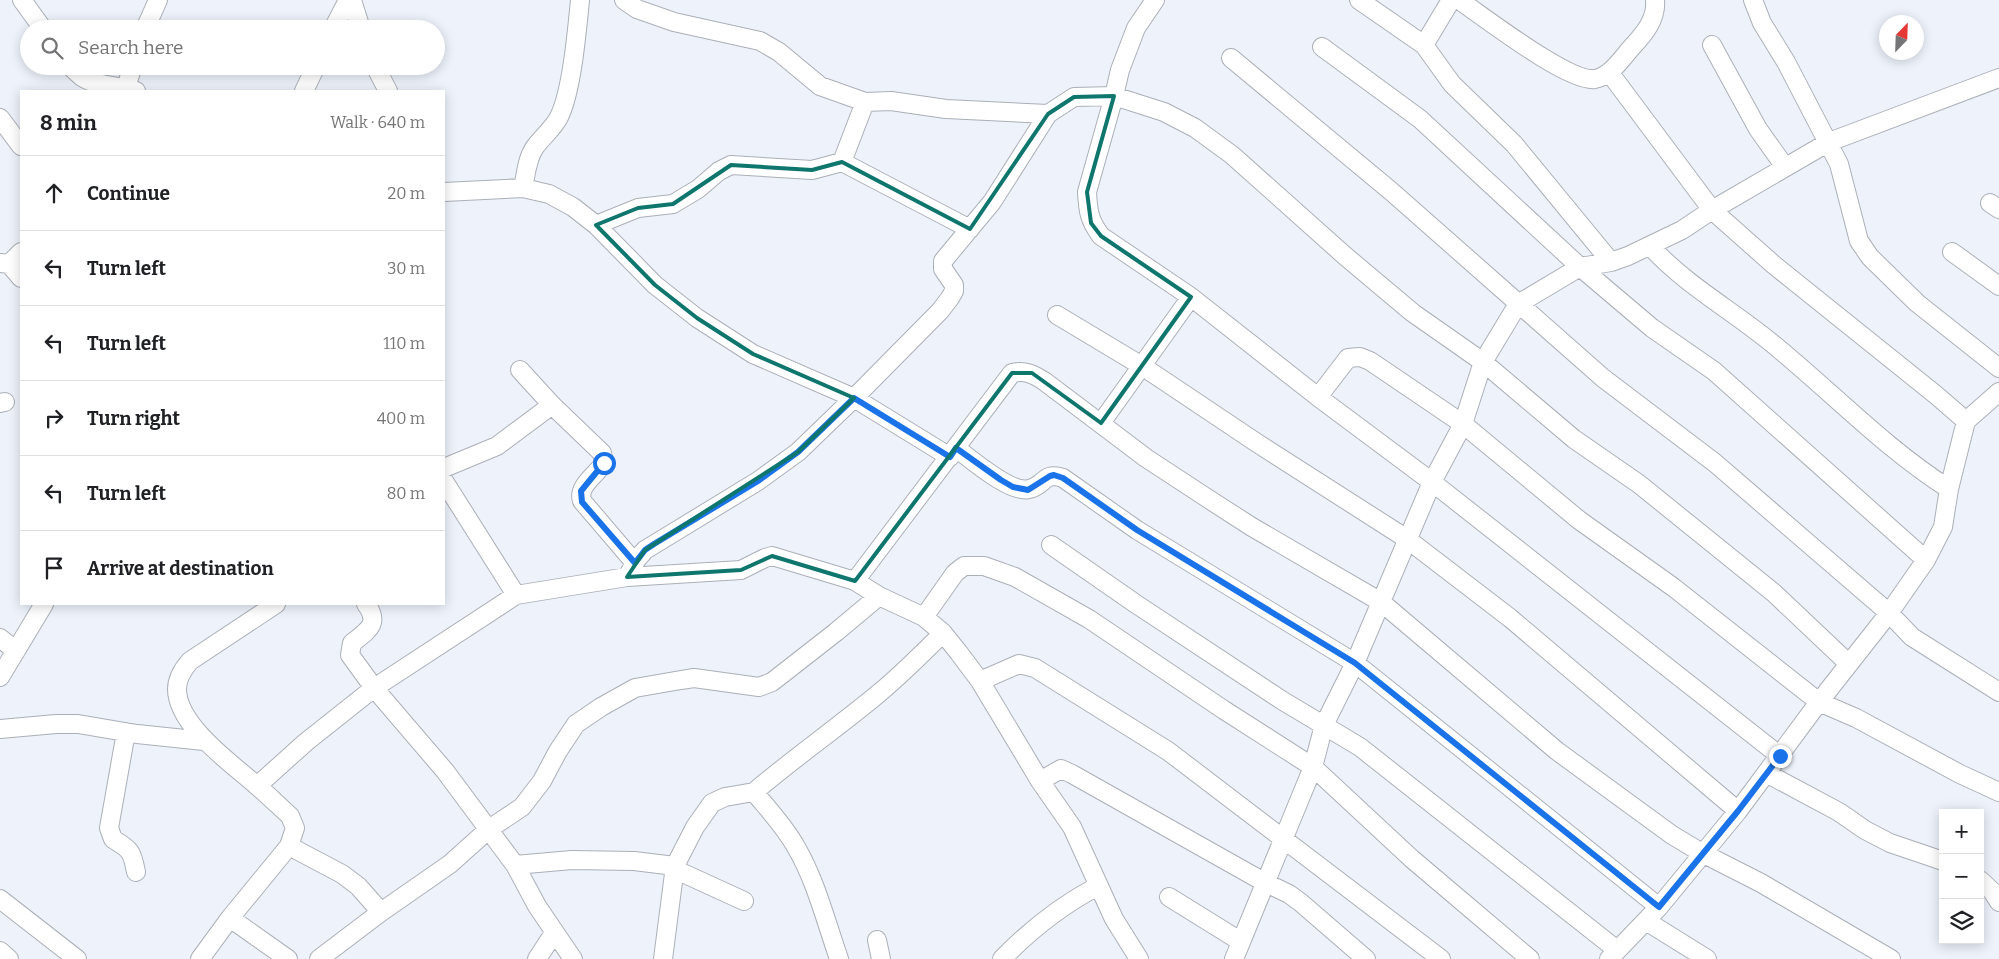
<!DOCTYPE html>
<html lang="en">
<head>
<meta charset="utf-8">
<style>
	:root { --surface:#fff; --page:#f2f2f2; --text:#202124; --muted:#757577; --line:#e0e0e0 }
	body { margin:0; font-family:Bitter,serif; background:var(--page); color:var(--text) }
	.controls { position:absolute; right:15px; bottom:15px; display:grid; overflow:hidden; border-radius:0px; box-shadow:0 2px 12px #0003 }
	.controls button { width:45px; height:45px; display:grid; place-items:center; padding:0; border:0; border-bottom:1px solid var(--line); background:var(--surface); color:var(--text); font:25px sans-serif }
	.compass { position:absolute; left:1879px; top:15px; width:45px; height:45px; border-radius:50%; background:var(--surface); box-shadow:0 2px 12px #0003; rotate:23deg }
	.stop { position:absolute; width:15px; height:15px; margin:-11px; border:4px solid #1a73e8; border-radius:50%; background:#fff }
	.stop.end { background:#1a73e8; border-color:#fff; box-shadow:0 1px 5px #0008 }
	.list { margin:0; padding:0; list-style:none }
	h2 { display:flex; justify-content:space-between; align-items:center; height:65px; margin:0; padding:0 20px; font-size:21px }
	h2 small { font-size:16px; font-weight:400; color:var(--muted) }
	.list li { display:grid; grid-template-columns:32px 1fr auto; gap:15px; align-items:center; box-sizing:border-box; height:75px; padding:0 20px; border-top:1px solid var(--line) }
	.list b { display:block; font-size:19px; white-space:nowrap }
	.list em { font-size:16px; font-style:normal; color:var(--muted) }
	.icon { flex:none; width:28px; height:28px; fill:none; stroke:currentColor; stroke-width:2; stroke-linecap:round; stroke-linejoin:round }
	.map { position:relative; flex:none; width:1999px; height:959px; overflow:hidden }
	.search { position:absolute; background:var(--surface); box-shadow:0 2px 12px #0003; left:20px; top:20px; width:425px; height:55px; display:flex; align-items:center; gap:12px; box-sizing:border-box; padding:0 18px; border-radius:28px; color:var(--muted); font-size:19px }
	.panel { position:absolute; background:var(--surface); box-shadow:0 2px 12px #0003; left:20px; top:90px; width:425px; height:515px; border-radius:0px }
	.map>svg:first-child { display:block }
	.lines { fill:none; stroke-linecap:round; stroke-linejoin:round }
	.minor-casing { stroke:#abafb8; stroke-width:20 }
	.minor { stroke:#fff; stroke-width:18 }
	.route { stroke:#1a73e8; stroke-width:6 }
	.marked { fill:none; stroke:#0f766e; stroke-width:4; stroke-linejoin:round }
</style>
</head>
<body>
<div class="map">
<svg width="1999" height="959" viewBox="0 0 1999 959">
	<rect width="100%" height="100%" fill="#edf2fb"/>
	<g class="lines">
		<defs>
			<path id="minor" d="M 22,0 L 43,29
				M 352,0 L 361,29
				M 624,0 L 637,9 L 674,22 L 760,41 L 779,52 L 820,86 L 865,102 L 891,101 L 946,109 L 1048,114
				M 1359,0 L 1424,45 L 1452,84 L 1514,144 L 1611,262
				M 1459,0 C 1484,17 1569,83 1595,79 C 1611,76 1622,58 1632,47 C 1644,34 1657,19 1655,0
				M 1753,0 L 1762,23 L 1786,62 L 1839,164 L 1859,241 L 1870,257 L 1917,303 L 1999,368
				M 145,29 L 158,0
				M 333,29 L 348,0
				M 1424,45 L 1451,0
				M 1712,45 L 1758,129 L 1785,167
				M 1322,47 L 1420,119 L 1580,267 L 1652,328 L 1714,371 L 1926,560
				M 1231,58 L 1392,192 L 1603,378 L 1715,463 L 1889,613 L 1912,637 L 1999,692
				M 70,66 C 74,70 78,74 82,77 C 98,87 119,85 136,91
				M 375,66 L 388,91
				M 1609,72 L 1712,210 L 1774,265 L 1936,395 L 1966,421
				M 126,87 L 133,66
				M 304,91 L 316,66
				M 0,118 L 21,146
				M 842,162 L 970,229
				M 523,188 C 526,174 527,158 535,147 C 542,137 553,129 559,117 C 572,91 577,30 580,0
				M 444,192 L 523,188 L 549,194 L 573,207 L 596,225 L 655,285 L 697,318 L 753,354 L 854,398 L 950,457
				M 1990,203 L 1999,209
				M 596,225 L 638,208 L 673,204 L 698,189 L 719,171 L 731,165 L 812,170 L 842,162 L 865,102
				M 1650,246 C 1686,285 1727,307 1768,340 C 1829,389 1883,447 1949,489
				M 1952,252 L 1999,286
				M 0,263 L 9,264 L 21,252
				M 9,264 L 21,278
				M 1057,315 L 1142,366 L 1257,443 L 1407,539 L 1510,618 L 1738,811
				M 520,370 L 552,405 L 602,453 L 604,463 C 596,475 577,486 582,501 L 635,563
				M 1318,397 L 1348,358 L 1360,357 L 1370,361 L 1463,424 L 1579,520 L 1673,587 L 1819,702 L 1856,718 L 1960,774 L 1999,792
				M 0,403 L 5,402
				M 1101,423 L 1191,297
				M 956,448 C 971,459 1011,494 1029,489 C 1045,486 1043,471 1063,478 L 1137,530 L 1355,663 L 1659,907
				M 444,468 L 497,446 L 552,405
				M 444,481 L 516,595
				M 1051,545 L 1136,604 L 1283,701 L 1360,747 L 1617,950
				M 627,577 L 637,559 L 645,550 L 758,481 L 798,452 L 854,398 L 940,311 L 950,298 L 954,291 L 954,285 L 943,269 L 943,261 L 992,202 L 1048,114 L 1074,97 L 1114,96 L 1120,70 L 1136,28 L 1155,0
				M 366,604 C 381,624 367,631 352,643 L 350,655 L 374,688 L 516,595 L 627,577 L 741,570 L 765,558 L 772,556 L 855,581
				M 924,617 L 955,573 L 964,566 L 984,566 L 1015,577 L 1089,619 L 1224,710 L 1313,767 L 1412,859 L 1530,959
				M 0,638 L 16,651
				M 0,677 L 44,604
				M 980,681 L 1019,664 L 1035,668 L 1168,751 L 1441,959
				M 0,729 L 56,724 L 78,724 L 137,734 L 204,741
				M 126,732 L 109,828 L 113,839 C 131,850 132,851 136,872
				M 1780,756 L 1432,482 L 1318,397 L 1191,297 L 1101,236 C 1089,220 1088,211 1087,192 L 1114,96 L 1164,112 L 1195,128 L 1232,155 L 1344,255 L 1413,313 L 1483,362 L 1574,439 L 1639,484 L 1774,593 L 1849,664
				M 1766,773 L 1839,812 L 1865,830 L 1890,843 L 1943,861
				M 1040,781 L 1061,769 L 1072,774 L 1264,882 L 1289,894 L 1300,902 L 1366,959
				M 257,786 L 306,742 L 374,688 L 445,771 L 515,865
				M 754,792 C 794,758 837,728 878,694 C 901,675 922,654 943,633
				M 289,846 L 342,874 L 358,886 L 381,912
				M 674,869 L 744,901
				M 1980,880 L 1992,891 L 1999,902
				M 1169,897 L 1240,941
				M 0,899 L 77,959
				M 230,918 L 288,959
				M 1646,921 L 1707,959
				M 877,940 L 881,959
				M 0,951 L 9,959
				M 200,959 L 230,918 L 289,846 L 295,828 L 290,816 C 279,806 268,795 256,785 C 231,763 177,725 177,689 C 177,678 183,669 190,661 L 276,604
				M 319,959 L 381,912 L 450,864 L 489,829 L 522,807 L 542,781 L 558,751 L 576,724 L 601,707 L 635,688 L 675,681 L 694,678 L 759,687 L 772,682 L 836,632 L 879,596
				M 537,959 L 554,933
				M 573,959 L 537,906 L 515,865 L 572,860 L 634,861 L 675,866
				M 663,959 L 675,866 L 695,827 L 712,803 L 725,797 L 754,792 C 769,810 785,827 796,847 C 816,881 826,922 839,959
				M 1002,959 C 1031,929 1062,905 1098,886
				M 1139,959 L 1114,919 L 1072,827 L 1040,781 L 980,681 L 959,653 L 943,633 L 924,617 L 879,596 L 855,581 L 1012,373 C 1025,370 1033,374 1044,381 L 1146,458 L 1207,498 L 1252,527 L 1381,602 L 1557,751 L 1672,835 L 1702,853 L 1761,883 L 1891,959
				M 1234,959 L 1313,767 L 1324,725 L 1355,663 L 1432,482 L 1463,424 L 1483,362 L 1518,304 L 1580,267 L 1611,262 L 1628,256 L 1682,230 L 1712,210 L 1829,142 L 1999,78
				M 1609,959 L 1659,907 L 1738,811 L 1819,702 L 1889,613 L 1926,560 L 1943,527 L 1949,489 L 1966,421 L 1999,392"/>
		</defs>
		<use href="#minor" class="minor-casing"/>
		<use href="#minor" class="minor"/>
	</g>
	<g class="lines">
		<path class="route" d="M 604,463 L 581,491 L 582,502 L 635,563 L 645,550 L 654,544 L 758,481 L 798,452 L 854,398 L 950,457 L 956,448 L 1001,480 L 1013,487 L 1028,490 L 1050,476 L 1054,475 L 1063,478 L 1137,530 L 1355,663 L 1659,907 L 1738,811 L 1780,756"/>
	</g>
	<path class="marked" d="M 1114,96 L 1087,192 L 1091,223 L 1101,236 L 1191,297 L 1101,423 L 1032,373 L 1012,373 L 855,581 L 772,556 L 741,570 L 627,577 L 645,550 L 798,452 L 854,398 L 753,354 L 697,318 L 655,285 L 596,225 L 638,208 L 673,204 L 731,165 L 812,170 L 842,162 L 970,229 L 1048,114 L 1074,97 Z"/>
</svg>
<div class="controls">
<button>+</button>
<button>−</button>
<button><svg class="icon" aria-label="layers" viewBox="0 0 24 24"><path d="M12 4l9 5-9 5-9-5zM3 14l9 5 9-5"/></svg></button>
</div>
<svg class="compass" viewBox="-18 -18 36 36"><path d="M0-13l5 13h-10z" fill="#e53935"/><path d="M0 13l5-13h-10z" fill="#757577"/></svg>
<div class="stop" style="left:604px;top:463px"></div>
<div class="stop end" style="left:1780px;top:756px"></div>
<div class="search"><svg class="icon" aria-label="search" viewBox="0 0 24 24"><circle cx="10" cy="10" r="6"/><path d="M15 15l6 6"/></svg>Search here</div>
<section class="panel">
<h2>8 min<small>Walk · 640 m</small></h2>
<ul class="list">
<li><svg class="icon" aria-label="ahead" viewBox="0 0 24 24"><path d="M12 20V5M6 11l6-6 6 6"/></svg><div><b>Continue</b></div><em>20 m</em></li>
<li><svg class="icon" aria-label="left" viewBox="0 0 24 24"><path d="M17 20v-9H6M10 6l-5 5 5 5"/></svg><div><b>Turn left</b></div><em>30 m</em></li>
<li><svg class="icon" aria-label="left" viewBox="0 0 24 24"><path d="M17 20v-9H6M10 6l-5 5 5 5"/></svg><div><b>Turn left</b></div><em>110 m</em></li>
<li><svg class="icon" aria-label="right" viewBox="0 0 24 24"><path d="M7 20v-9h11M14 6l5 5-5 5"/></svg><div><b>Turn right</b></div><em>400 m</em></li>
<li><svg class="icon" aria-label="left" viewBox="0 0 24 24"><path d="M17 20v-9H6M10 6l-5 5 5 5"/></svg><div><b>Turn left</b></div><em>80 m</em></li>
<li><svg class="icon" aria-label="arrive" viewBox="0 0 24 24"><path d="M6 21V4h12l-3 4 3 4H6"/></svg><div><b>Arrive at destination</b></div></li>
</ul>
</section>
</div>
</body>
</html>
